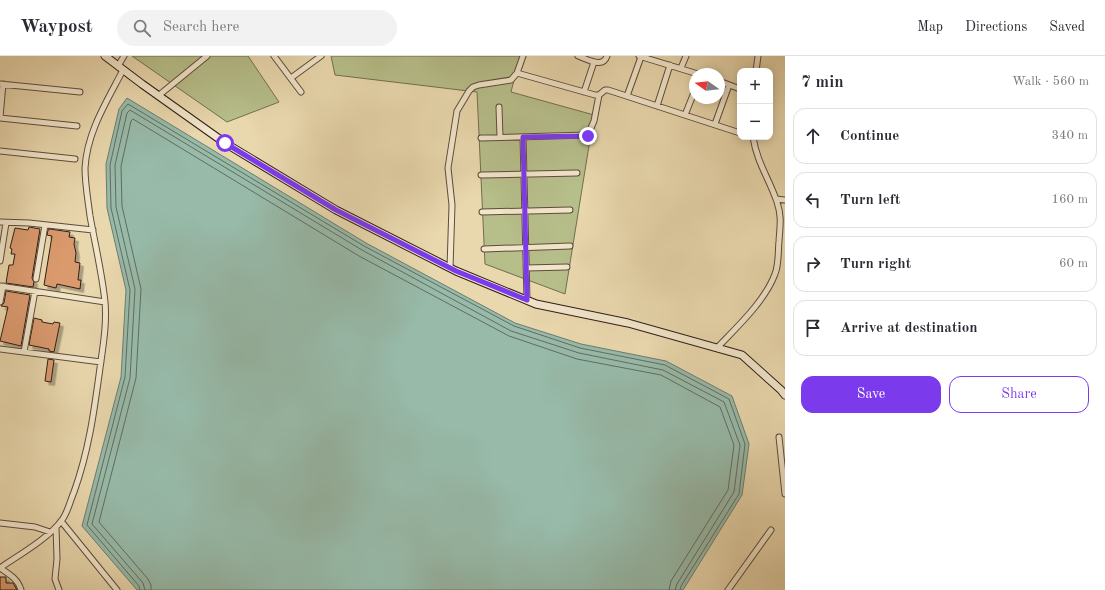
<!DOCTYPE html>
<html lang="en">
<head>
<meta charset="utf-8">
<style>
	:root { --surface:#fff; --page:#f2f2f3; --text:#2b2b33; --muted:#7c7c81; --line:#e1e1e2; --accent:#7c3aed }
	body { margin:0; font-family:"Old Standard TT",serif; background:var(--page); color:var(--text) }
	.controls { position:absolute; right:12px; top:12px; display:grid; overflow:hidden; border-radius:8px; box-shadow:0 2px 10px #0003 }
	.controls button { width:36px; height:36px; display:grid; place-items:center; padding:0; border:0; border-bottom:1px solid var(--line); background:var(--surface); color:var(--text); font:20px sans-serif }
	.compass { position:absolute; left:689px; top:12px; width:36px; height:36px; border-radius:50%; background:var(--surface); box-shadow:0 2px 10px #0003; rotate:284deg }
	.stop { position:absolute; width:12px; height:12px; margin:-9px; border:3px solid #7c3aed; border-radius:50%; background:#fff }
	.stop.end { background:#7c3aed; border-color:#fff; box-shadow:0 1px 4px #0008 }
	.list { margin:0; padding:0; list-style:none }
	h2 { display:flex; justify-content:space-between; align-items:center; height:52px; margin:0; padding:0 16px; font-size:17px }
	h2 small { font-size:13px; font-weight:400; color:var(--muted) }
	.list li { display:grid; grid-template-columns:26px 1fr auto; gap:12px; align-items:center; box-sizing:border-box; height:56px; margin:0 8px 8px; padding:0 8px; border:1px solid var(--line); border-radius:12px }
	.list b { display:block; font-size:15px; white-space:nowrap }
	.list em { font-size:13px; font-style:normal; color:var(--muted) }
	.actions { display:flex; gap:8px; padding:12px 16px }
	.actions a { flex:1; padding:9px 0; border:1px solid var(--accent); border-radius:12px; text-align:center; font-size:14px; color:var(--accent) }
	.actions .main { background:var(--accent); color:#fff }
	.icon { flex:none; width:22px; height:22px; fill:none; stroke:currentColor; stroke-width:2; stroke-linecap:round; stroke-linejoin:round }
	.map { position:relative; flex:none; width:785px; height:534px; overflow:hidden }
	header { display:flex; align-items:center; gap:24px; box-sizing:border-box; height:56px; padding:0 20px; background:var(--surface); border-bottom:1px solid var(--line) }
	header strong { font-size:19px }
	nav { display:flex; gap:22px; margin-inline-start:auto; font-size:14px }
	.search { width:280px; height:36px; background:var(--page); display:flex; align-items:center; gap:10px; box-sizing:border-box; padding:0 14px; border-radius:22px; color:var(--muted); font-size:15px }
	main { display:flex }
	aside { flex:1; background:var(--surface) }
	.map>svg:first-child { display:block }
	.green { fill:#b6be8a; stroke:#726e50 }
	.water { fill:#97baa9; stroke:#6d7c6f }
	.lines { fill:none; stroke-linecap:round; stroke-linejoin:round }
	.shore { stroke:#636c60; stroke-width:1 }
	.building { fill:#da9a6e; stroke:#2f1e17; filter:url(#shadow) }
	.street-casing { stroke:#5e4c3c; stroke-width:7 }
	.secondary-casing { stroke:#2f1e17; stroke-width:9 }
	.street { stroke:#f1e5ca; stroke-width:5 }
	.secondary { stroke:#f1e5ca; stroke-width:7 }
	.route { stroke:#7c3aed; stroke-width:5 }
</style>
</head>
<body>
<header>
<strong>Waypost</strong>
<div class="search"><svg class="icon" aria-label="search" viewBox="0 0 24 24"><circle cx="10" cy="10" r="6"/><path d="M15 15l6 6"/></svg>Search here</div>
<nav><a>Map</a><a>Directions</a><a>Saved</a></nav>
</header>
<main>
<div class="map">
<svg width="785" height="534" viewBox="0 0 785 534">
	<defs>
		<filter id="shadow"><feDropShadow dx="3.5" dy="3.5" stdDeviation="0" flood-color="#0004"/></filter>
	</defs>
	<rect width="100%" height="100%" fill="#e9d7ad"/>
	<filter id="stains"><feTurbulence type="fractalNoise" baseFrequency=".005" numOctaves="4"/><feColorMatrix values="0 0 0 0 .2 0 0 0 0 .09 0 0 0 0 .02 0 0 0 .5 -.17"/></filter>
	<radialGradient id="worn" r=".72"><stop offset=".6" stop-color="#630" stop-opacity="0"/><stop offset="1" stop-color="#630" stop-opacity=".3"/></radialGradient>
	<path class="green" d="M 132,0 L 248,0 L 279,46 L 227,66 Z
		M 331,0 L 520,0 L 511,36 L 594,59 L 565,238 L 485,208 L 477,36 L 335,19 Z"/>
	<path class="water" d="M 127,42 L 366,187 L 515,267 L 581,288 L 666,305 L 732,340 L 749,388 L 742,439 L 683,534 L 137,534 L 82,470 L 121,321 L 126,234 L 107,152 L 106,108 L 119,53 Z"/>
	<g class="lines">
		<path class="shore" d="M 140,534 L 139,530 L 87,469 L 125,321 L 130,234 L 111,152 L 110,109 L 122,55 L 128,48 L 364,190 L 514,270 L 580,292 L 665,309 L 729,343 L 745,388 L 739,438 L 681,530 L 680,534
			M 145,534 L 143,527 L 92,468 L 130,322 L 135,233 L 116,151 L 115,109 L 127,57 L 130,54 L 362,194 L 511,275 L 579,297 L 663,314 L 724,346 L 740,389 L 734,436 L 677,528 L 675,534
			M 151,534 L 151,529 L 148,523 L 99,466 L 136,322 L 141,233 L 122,150 L 121,110 L 131,65 L 133,63 L 359,200 L 509,280 L 577,303 L 661,319 L 720,351 L 734,389 L 728,434 L 671,525 L 669,534"/>
	</g>
	<path class="building" d="M 29,171 L 40,173 L 32,222 L 34,226 L 33,231 L 6,227 L 9,209 L 13,209 L 15,198 L 11,198 L 12,193 L 10,192 L 15,172 L 28,174 Z
		M 50,173 L 70,176 L 69,181 L 75,182 L 74,188 L 76,197 L 75,206 L 80,207 L 78,224 L 81,224 L 80,233 L 57,228 L 56,232 L 44,229 L 52,180 L 47,179 L 48,174 Z
		M 6,235 L 30,239 L 21,290 L 0,285 L 8,251 L 1,250 L 4,247 Z
		M 34,262 L 42,264 L 42,266 L 53,268 L 54,266 L 60,267 L 54,296 L 49,295 L 49,293 L 29,289 Z
		M 48,303 L 54,304 L 51,326 L 45,325 Z
		M 0,521 L 6,521 L 6,527 L 13,527 L 17,534 L 0,534 Z"/>
	<g class="lines">
		<defs>
			<path id="street" d="M 274,0 L 301,36
				M 578,0 C 587,3 603,13 607,0
				M 639,0 L 698,18
				M 118,10 L 124,0
				M 681,12 L 686,0
				M 756,15 L 758,0
				M 517,17 L 595,39 L 599,39 L 605,34 L 608,34 L 740,77
				M 291,22 L 321,0
				M 719,25 L 740,33
				M 0,28 L 80,36
				M 584,36 L 594,6
				M 158,40 L 207,0
				M 627,40 L 641,1
				M 657,50 L 670,9
				M 499,51 L 500,81
				M 685,59 L 695,34
				M 0,61 L 3,28
				M 0,62 L 77,70
				M 715,68 L 729,29
				M 523,81 L 527,244
				M 481,82 L 588,79 L 594,65 L 599,39
				M 0,95 L 75,103
				M 481,119 L 577,117
				M 776,143 L 785,144
				M 482,156 L 570,154
				M 0,166 L 29,167 L 93,174
				M 484,193 L 570,190
				M 0,205 L 6,167
				M 450,212 L 452,149 L 448,112 L 457,55 L 469,35 L 473,31 L 479,29 L 511,24 L 517,17 L 523,0
				M 526,212 L 567,211
				M 36,223 L 45,169
				M 0,230 L 105,246
				M 0,246 L 3,230
				M 717,292 C 737,271 765,245 775,218 C 779,208 778,195 779,185 C 780,170 782,161 777,146 C 769,122 757,107 753,81
				M 0,293 L 101,306
				M 24,296 L 35,235
				M 779,381 L 785,438
				M 61,465 L 117,534
				M 0,467 L 35,471 L 50,476
				M 56,471 L 57,503 L 55,523 L 59,534
				M 0,512 C 19,499 49,482 62,464 C 68,456 70,445 74,436 C 89,394 94,356 100,312 C 103,290 107,268 105,246 C 102,217 95,188 90,160 C 88,144 85,128 85,112 C 87,76 107,45 123,14
				M 0,512 C 9,518 18,523 21,534
				M 728,534 L 771,474"/>
			<path id="secondary" d="M 105,0 L 142,28 L 225,87 L 336,154 L 456,215 L 536,248 L 628,267 L 742,299 L 781,334 L 785,339"/>
		</defs>
		<use href="#street" class="street-casing"/>
		<use href="#secondary" class="secondary-casing"/>
		<use href="#street" class="street"/>
		<use href="#secondary" class="secondary"/>
	</g>
	<g class="lines">
		<path class="route" d="M 225,87 L 336,154 L 456,215 L 527,244 L 523,81 L 588,80"/>
	</g>
	<rect width="100%" height="100%" filter="url(#stains)"/>
	<rect width="100%" height="100%" fill="url(#worn)"/>
</svg>
<div class="controls">
<button>+</button>
<button>−</button>
</div>
<svg class="compass" viewBox="-18 -18 36 36"><path d="M0-13l5 13h-10z" fill="#e53935"/><path d="M0 13l5-13h-10z" fill="#7c7c81"/></svg>
<div class="stop" style="left:225px;top:87px"></div>
<div class="stop end" style="left:588px;top:80px"></div>
</div>
<aside>
<h2>7 min<small>Walk · 560 m</small></h2>
<ul class="list">
<li><svg class="icon" aria-label="ahead" viewBox="0 0 24 24"><path d="M12 20V5M6 11l6-6 6 6"/></svg><div><b>Continue</b></div><em>340 m</em></li>
<li><svg class="icon" aria-label="left" viewBox="0 0 24 24"><path d="M17 20v-9H6M10 6l-5 5 5 5"/></svg><div><b>Turn left</b></div><em>160 m</em></li>
<li><svg class="icon" aria-label="right" viewBox="0 0 24 24"><path d="M7 20v-9h11M14 6l5 5-5 5"/></svg><div><b>Turn right</b></div><em>60 m</em></li>
<li><svg class="icon" aria-label="arrive" viewBox="0 0 24 24"><path d="M6 21V4h12l-3 4 3 4H6"/></svg><div><b>Arrive at destination</b></div></li>
</ul>
<div class="actions"><a class="main">Save</a><a>Share</a></div>
</aside>
</main>
</body>
</html>
